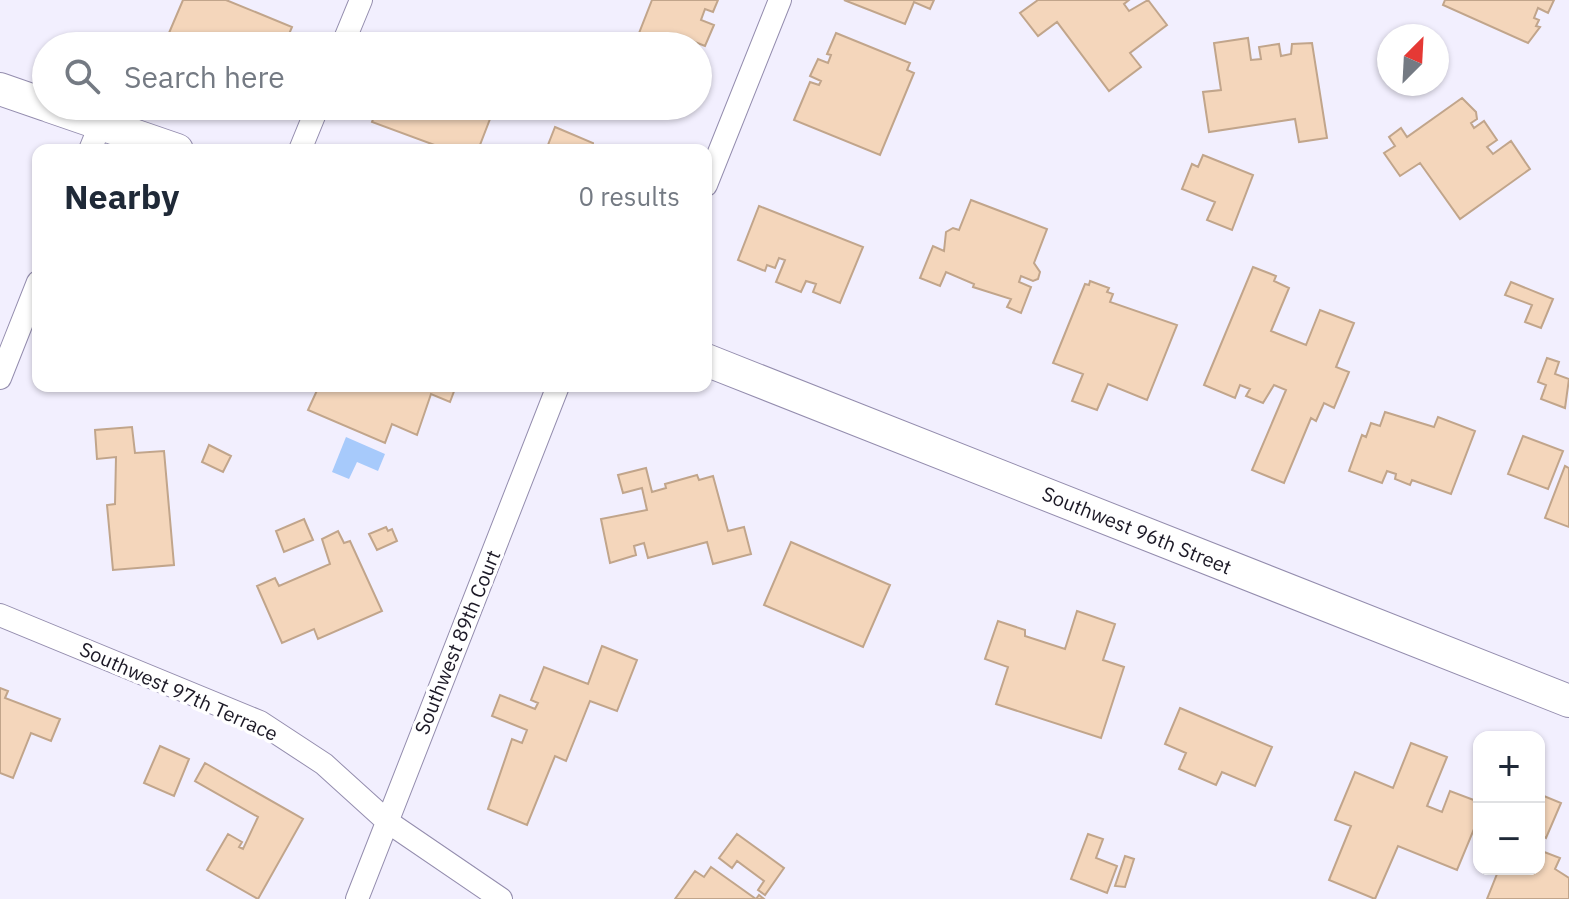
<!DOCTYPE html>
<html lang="en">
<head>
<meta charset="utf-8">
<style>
	:root { --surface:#fff; --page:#f6f6f7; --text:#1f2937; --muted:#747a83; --line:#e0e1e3 }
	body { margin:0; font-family:"IBM Plex Sans",sans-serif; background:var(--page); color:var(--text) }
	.controls { position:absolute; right:24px; bottom:24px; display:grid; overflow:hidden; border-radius:16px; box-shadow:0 2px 6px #0004 }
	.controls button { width:72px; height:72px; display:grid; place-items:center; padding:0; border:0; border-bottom:2px solid var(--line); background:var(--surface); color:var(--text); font:40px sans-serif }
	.compass { position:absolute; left:1377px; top:24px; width:72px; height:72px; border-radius:50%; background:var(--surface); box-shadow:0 2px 6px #0004; rotate:24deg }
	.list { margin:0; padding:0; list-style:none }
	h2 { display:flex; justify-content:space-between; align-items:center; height:104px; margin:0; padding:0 32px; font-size:34px }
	h2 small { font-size:26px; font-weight:400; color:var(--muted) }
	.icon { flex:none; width:44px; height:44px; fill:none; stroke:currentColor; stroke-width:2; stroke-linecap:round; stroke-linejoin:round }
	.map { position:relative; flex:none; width:1569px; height:899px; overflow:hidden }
	.search { position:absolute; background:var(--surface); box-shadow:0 2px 6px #0004; left:32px; top:32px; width:680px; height:88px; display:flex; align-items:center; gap:20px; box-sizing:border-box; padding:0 28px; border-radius:44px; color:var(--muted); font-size:30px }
	.panel { position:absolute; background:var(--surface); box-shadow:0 2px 6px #0004; left:32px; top:144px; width:680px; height:248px; border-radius:16px }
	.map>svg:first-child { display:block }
	.water { fill:#a7cafb }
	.building { fill:#f4d6bb; stroke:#c1a58b; stroke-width:2 }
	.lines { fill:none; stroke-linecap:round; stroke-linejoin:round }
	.street-casing { stroke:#948dae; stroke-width:24 }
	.secondary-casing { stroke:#948dae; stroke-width:34 }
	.street { stroke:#fff; stroke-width:22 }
	.secondary { stroke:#fff; stroke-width:32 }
	.labels { text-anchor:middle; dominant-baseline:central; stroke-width:7; stroke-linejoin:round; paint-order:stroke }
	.street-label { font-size:20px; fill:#1c1926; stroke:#fff }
</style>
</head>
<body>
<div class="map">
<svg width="1569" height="899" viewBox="0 0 1569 899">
	<rect width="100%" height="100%" fill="#f2effe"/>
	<path class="water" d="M 346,437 L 385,454 L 378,471 L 357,462 L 349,479 L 332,472 Z"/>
	<path class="building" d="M 183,0 L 226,0 L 292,27 L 284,46 L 181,46 L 166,40 Z
		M 652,0 L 718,0 L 713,12 L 705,9 L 701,20 L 714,25 L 705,46 L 682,37 L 682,46 L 634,46 Z
		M 844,0 L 934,0 L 930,9 L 914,2 L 905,24 Z
		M 1038,0 L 1129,0 L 1124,4 L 1129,11 L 1148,0 L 1167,25 L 1130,53 L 1141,67 L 1109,91 L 1057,22 L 1038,36 L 1020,13 Z
		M 1445,0 L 1554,0 L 1548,13 L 1538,8 L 1534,18 L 1539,20 L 1536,26 L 1540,27 L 1528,43 L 1443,5 Z
		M 836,33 L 910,63 L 907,70 L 914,73 L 880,155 L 794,120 L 810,82 L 819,85 L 821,81 L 810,76 L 818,59 L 828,63 L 831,55 L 827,54 Z
		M 1248,38 L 1251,60 L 1261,59 L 1259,47 L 1279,44 L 1281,56 L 1291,54 L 1292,44 L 1312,43 L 1327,138 L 1299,142 L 1295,119 L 1209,132 L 1203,92 L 1221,90 L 1214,43 Z
		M 1462,98 L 1476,112 L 1477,119 L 1471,123 L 1474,128 L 1484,121 L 1497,140 L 1487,147 L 1493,154 L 1511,141 L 1530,169 L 1460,219 L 1420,163 L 1400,176 L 1384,153 L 1395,146 L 1389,137 L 1401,128 L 1407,137 Z
		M 378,106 L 495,106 L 478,150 L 448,150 L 372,122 Z
		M 555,127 L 593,143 L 592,150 L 546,150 Z
		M 1203,155 L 1253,175 L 1232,230 L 1207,220 L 1215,202 L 1182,189 L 1192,164 L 1198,167 Z
		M 971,200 L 1047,229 L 1034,263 L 1040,272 L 1038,279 L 1033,281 L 1021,276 L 1019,282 L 1031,287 L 1021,313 L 1007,307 L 1011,299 L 973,287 L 974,284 L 946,272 L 940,286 L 920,278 L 933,246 L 944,251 L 946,232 L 953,228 L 959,230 Z
		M 759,206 L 863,247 L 840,303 L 813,292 L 816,284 L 806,281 L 801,292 L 776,282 L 785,260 L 779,258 L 775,268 L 767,265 L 765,271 L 738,260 Z
		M 1253,267 L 1276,276 L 1274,281 L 1289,288 L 1271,331 L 1306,345 L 1320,310 L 1354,323 L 1336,367 L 1349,372 L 1334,408 L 1324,403 L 1316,421 L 1311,418 L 1284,483 L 1252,470 L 1286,390 L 1274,385 L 1263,403 L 1246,396 L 1250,389 L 1240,385 L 1235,398 L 1204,385 Z
		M 1090,281 L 1109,288 L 1107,292 L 1113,294 L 1110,302 L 1177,325 L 1147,400 L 1108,384 L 1097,410 L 1072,401 L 1083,374 L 1053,363 L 1085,284 L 1089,285 Z
		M 1511,282 L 1553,299 L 1541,328 L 1525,322 L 1532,305 L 1505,295 Z
		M 1547,358 L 1559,362 L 1555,374 L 1569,379 L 1565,408 L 1541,399 L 1546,385 L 1538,382 Z
		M 319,386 L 456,386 L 450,402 L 431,394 L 417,435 L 392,424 L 385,443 L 308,410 Z
		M 1385,412 L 1434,427 L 1438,417 L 1475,431 L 1451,494 L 1412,480 L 1410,485 L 1395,479 L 1396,474 L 1387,471 L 1382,483 L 1349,471 L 1362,435 L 1366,437 L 1371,423 L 1380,426 Z
		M 132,427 L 135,453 L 164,451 L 174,565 L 113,570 L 107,505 L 115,504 L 116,457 L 97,459 L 95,430 Z
		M 1523,436 L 1563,451 L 1548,489 L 1508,474 Z
		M 209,445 L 231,456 L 223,472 L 202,462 Z
		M 1565,466 L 1569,468 L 1569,527 L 1545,518 Z
		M 646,468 L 652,492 L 666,488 L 665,484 L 697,475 L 699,480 L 713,476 L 728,531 L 744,527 L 751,554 L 713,564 L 707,542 L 648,558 L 644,543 L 634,546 L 636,555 L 610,563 L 601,519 L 647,510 L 642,488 L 623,493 L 618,475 Z
		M 304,519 L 313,540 L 284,552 L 276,531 Z
		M 386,527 L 388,531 L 392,529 L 397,541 L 377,550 L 369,534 Z
		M 338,531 L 344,543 L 350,541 L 382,611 L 318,639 L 314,629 L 282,643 L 257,586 L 275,578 L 279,586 L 330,564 L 322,539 Z
		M 791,542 L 890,585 L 863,647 L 764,605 Z
		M 1077,611 L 1115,624 L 1103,660 L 1124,667 L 1101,738 L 996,704 L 1008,667 L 985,659 L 998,621 L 1025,630 L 1025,636 L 1065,649 Z
		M 602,646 L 637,660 L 617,711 L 590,701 L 566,761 L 555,756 L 527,825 L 488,809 L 512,739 L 522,743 L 527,730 L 492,716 L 500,695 L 535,709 L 538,703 L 531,700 L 544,667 L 588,684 Z
		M 0,688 L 8,691 L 5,698 L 60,719 L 51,741 L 31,733 L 13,778 L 0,773 Z
		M 1180,708 L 1272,747 L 1255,786 L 1222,772 L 1216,785 L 1179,769 L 1186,753 L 1165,744 Z
		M 1411,743 L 1447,757 L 1427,806 L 1442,812 L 1450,791 L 1479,802 L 1479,817 L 1457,870 L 1398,846 L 1375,899 L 1329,880 L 1351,826 L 1335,820 L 1355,772 L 1393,788 Z
		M 160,746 L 189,759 L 174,796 L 144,783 Z
		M 205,763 L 303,819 L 258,899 L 207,870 L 228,834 L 242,842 L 239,847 L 243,849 L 258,817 L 195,781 Z
		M 1539,794 L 1561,803 L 1546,838 L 1543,836 L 1539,846 Z
		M 737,834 L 784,868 L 765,895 L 758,890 L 764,881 L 737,861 L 732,868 L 719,858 Z
		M 1088,834 L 1103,839 L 1096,858 L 1117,866 L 1107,893 L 1071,879 Z
		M 1539,850 L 1560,858 L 1555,869 L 1569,878 L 1569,899 L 1487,899 L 1499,869 L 1539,869 Z
		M 1125,856 L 1134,859 L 1125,887 L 1115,886 Z
		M 711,867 L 756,899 L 759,895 L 764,899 L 675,899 L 695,871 L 704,877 Z"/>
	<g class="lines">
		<defs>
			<path id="street" d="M 342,46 L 361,0
				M 90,150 L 101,123
				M 300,150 L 318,106
				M 706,185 L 780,0
				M 0,378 L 38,282
				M 0,615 L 260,722 L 324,764 L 388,822 L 501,899
				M 357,899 L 558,386"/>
			<path id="secondary" d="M 0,89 L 46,105
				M 49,106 L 177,150
				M 706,360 L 1569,701"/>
		</defs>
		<use href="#street" class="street-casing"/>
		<use href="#secondary" class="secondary-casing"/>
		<use href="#street" class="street"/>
		<use href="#secondary" class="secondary"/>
	</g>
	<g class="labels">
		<g class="street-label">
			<text transform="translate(1137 530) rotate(22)">Southwest 96th Street</text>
			<text transform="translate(457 642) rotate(-68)">Southwest 89th Court</text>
			<text transform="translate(179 691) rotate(24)">Southwest 97th Terrace</text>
		</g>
	</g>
</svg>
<div class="controls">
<button>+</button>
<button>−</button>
</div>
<svg class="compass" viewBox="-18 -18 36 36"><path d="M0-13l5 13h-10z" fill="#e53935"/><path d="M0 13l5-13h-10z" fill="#747a83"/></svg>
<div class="search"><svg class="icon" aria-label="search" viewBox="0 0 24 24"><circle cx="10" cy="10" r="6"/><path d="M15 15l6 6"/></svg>Search here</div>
<section class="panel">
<h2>Nearby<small>0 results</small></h2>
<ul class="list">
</ul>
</section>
</div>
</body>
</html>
